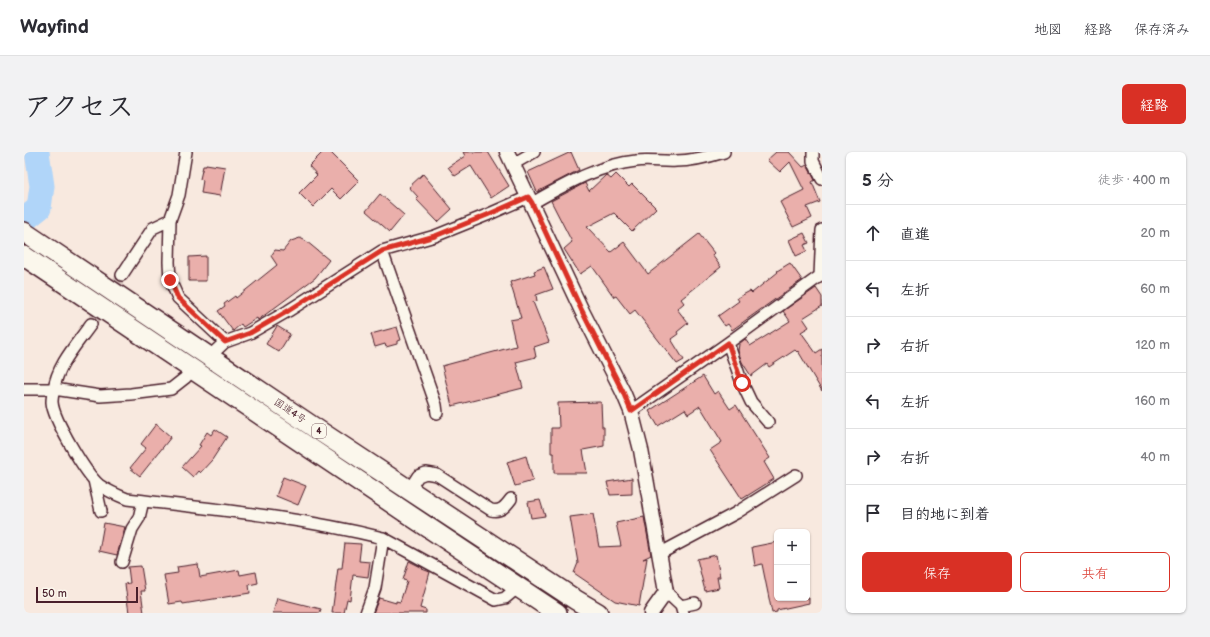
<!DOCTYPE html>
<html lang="ja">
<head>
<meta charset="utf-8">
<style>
	:root { --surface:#fff; --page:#f2f2f3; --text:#2b2b33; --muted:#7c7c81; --line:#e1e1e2; --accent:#d93025 }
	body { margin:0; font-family:"Balsamiq Sans","Klee One",sans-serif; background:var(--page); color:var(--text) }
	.controls { position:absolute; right:12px; bottom:12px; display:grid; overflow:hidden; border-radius:6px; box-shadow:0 1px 3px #0004 }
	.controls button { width:36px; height:36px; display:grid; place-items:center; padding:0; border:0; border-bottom:1px solid var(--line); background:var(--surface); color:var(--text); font:20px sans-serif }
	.scale { position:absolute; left:12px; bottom:10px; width:102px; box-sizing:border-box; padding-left:4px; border:2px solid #4a1f2b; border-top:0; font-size:11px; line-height:14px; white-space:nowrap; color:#4a1f2b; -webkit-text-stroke:3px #fbf7ec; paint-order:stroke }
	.stop { position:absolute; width:12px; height:12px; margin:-9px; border:3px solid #d93025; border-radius:50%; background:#fff }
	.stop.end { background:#d93025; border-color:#fff; box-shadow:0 1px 4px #0008 }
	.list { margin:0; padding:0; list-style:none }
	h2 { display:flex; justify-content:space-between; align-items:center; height:52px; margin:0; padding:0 16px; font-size:17px }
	h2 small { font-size:13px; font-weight:400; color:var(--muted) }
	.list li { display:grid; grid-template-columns:26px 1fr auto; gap:12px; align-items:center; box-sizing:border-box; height:56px; padding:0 16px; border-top:1px solid var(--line) }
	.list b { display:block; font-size:15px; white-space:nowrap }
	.list em { font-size:13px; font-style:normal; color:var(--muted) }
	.actions { display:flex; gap:8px; padding:12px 16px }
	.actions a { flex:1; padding:9px 0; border:1px solid var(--accent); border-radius:6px; text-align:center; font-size:14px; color:var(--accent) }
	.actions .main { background:var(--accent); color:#fff }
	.icon { flex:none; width:22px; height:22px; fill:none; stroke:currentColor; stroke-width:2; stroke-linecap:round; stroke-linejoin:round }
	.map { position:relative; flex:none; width:798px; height:461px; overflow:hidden; border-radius:6px }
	header { display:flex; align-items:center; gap:24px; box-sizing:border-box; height:56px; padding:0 20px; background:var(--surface); border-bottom:1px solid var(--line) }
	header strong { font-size:19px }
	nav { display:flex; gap:22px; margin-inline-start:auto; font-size:14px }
	.intro { display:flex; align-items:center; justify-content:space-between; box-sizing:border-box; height:96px; padding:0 24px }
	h1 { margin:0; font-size:28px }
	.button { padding:10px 18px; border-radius:6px; background:var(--accent); color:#fff; font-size:14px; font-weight:700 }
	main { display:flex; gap:24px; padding:0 24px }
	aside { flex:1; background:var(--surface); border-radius:6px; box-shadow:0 1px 3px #0004 }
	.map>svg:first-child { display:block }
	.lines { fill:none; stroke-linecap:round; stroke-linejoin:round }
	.river { stroke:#b0d5f9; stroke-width:25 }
	.building { fill:#eaafab; stroke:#4a1f2b }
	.minor-tunnel { stroke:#d5c1bb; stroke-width:11; stroke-dasharray:11 5.5; stroke-linecap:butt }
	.minor-casing { stroke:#4a1f2b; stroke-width:14 }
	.tertiary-casing { stroke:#4a1f2b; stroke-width:17 }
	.trunk-casing { stroke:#4a1f2b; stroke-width:22 }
	.minor { stroke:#fbf7ec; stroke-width:11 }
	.tertiary { stroke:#fbf7ec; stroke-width:14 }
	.trunk { stroke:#fbf7ec; stroke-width:19 }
	.route { stroke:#d93025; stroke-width:5 }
	.labels { text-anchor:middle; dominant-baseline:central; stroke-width:3.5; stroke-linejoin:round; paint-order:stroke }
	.shield { fill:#fbf7ec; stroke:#7f6065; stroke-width:1 }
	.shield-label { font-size:9px; font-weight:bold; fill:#4a1f2b }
	.street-label { font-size:10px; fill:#4a1f2b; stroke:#fbf7ec }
</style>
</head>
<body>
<header>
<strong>Wayfind</strong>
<nav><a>地図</a><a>経路</a><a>保存済み</a></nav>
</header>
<div class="intro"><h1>アクセス</h1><a class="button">経路</a></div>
<main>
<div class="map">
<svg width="798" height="461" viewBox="0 0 798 461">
	<rect width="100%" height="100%" fill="#f8e9df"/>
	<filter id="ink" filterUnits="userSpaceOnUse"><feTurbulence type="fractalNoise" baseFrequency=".025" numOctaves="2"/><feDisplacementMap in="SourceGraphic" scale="8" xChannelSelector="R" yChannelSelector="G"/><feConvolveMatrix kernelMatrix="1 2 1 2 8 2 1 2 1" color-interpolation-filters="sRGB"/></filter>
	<g filter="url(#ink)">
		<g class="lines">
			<path class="river" d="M 0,68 L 15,56 L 18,34 L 13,0"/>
		</g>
		<path class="building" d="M 299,0 L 306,0 L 335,29 L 317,47 L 307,37 L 289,55 L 275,41 L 293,23 L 285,14 Z
			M 439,0 L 464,0 L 485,34 L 467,46 L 447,14 L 431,24 L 424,15 L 441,4 Z
			M 547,0 L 555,18 L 513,40 L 504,20 Z
			M 752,0 L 765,0 L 779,15 L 783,13 L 791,28 L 788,30 L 796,50 L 783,55 L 788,66 L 769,75 L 756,50 L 780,38 L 766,10 L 756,20 L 743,8 Z
			M 182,12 L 201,15 L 196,44 L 177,41 L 179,28 L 176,27 L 179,14 L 182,14 Z
			M 399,22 L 428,57 L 414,70 L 392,47 L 394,45 L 385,35 Z
			M 592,22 L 605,35 L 608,32 L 632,56 L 608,79 L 590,61 L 563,75 L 587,100 L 600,90 L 624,122 L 675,82 L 690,101 L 688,103 L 697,115 L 657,147 L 660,151 L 653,157 L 664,171 L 653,180 L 654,182 L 647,187 L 660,208 L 653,212 L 611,158 L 606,162 L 592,144 L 590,145 L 568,114 L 556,122 L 540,97 L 548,90 L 527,49 L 561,31 L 565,39 L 582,23 L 587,27 Z
			M 356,42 L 380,63 L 366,80 L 342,59 Z
			M 780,81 L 785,91 L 780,93 L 783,99 L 772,104 L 765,88 Z
			M 276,86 L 282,89 L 305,108 L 291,126 L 234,168 L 233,166 L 219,175 L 217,172 L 209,179 L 194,159 L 201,154 L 200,152 L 211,144 L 212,146 L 253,113 L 247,104 L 251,98 L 259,99 L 267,89 Z
			M 182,104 L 182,129 L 165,129 L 165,105 Z
			M 766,111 L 778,128 L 708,178 L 704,172 L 701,174 L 694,164 L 715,149 L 713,146 L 726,139 L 728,141 L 754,120 L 753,119 Z
			M 520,115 L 529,137 L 512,143 L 513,149 L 509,150 L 525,190 L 510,195 L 512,205 L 492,210 L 499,236 L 428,254 L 418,214 L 492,194 L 486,168 L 497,166 L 486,130 L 511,122 L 510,119 Z
			M 792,136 L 798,145 L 798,154 L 779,166 L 785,175 L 777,180 L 792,201 L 798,197 L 798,239 L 774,199 L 773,200 L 771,198 L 745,215 L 743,212 L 727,224 L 718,210 L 714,199 L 715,192 L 721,187 L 726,194 L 766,169 L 759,159 Z
			M 253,174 L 266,182 L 255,200 L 242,192 Z
			M 373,175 L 377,188 L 373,189 L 373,192 L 362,195 L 361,192 L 351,195 L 347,182 Z
			M 679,224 L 690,242 L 694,239 L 706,257 L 712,253 L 746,306 L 740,310 L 750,327 L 718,347 L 686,298 L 698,290 L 676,254 L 664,262 L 661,257 L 634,274 L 625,259 Z
			M 577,250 L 578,275 L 580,275 L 580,294 L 559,298 L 563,321 L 530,321 L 530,301 L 527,301 L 527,276 L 535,276 L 534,251 Z
			M 132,272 L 147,285 L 116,324 L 106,316 L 122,296 L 117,292 Z
			M 191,277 L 203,285 L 188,308 L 176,321 L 174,319 L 169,325 L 158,315 L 177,294 L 175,293 L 183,280 L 187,283 Z
			M 502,304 L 509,329 L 491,334 L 483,310 Z
			M 259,325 L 282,334 L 274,353 L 252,344 Z
			M 608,326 L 608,342 L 586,343 L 583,330 Z
			M 516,348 L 521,364 L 507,366 L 504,350 Z
			M 569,362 L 575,395 L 597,394 L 592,371 L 620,365 L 627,403 L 619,407 L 623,406 L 615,454 L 591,449 L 550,421 L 554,411 L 546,365 Z
			M 80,371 L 101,375 L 93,403 L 75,399 Z
			M 753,390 L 753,446 L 785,446 L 785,451 L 753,458 L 753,460 L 748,461 L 738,412 L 731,414 L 728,395 Z
			M 321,391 L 337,392 L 335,409 L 346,410 L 344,425 L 329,423 L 326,448 L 323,447 L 320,461 L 308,461 L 314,416 L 318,416 Z
			M 692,403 L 696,425 L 693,425 L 695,436 L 681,439 L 673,407 Z
			M 385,409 L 399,416 L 398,417 L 406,420 L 396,456 L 402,458 L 402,461 L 349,461 L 355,446 L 372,451 L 372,449 L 376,450 L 383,429 L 379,428 Z
			M 174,412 L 176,425 L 215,418 L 216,423 L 232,420 L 234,431 L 225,433 L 226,441 L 159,452 L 158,450 L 145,452 L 140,423 L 154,421 L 153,415 Z
			M 117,414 L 121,439 L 117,439 L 120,461 L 105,461 L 101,432 L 106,431 L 104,415 Z
			M 253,446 L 297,457 L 296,461 L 249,461 Z"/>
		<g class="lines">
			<path class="minor-tunnel" d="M 67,172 L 98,123"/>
			<defs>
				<path id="minor" d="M 162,0 L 155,43 L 146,68 L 145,110 L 146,128 L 154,146 L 201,190
					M 789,0 L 789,9 L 798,27
					M 489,12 L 510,0
					M 508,51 C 541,33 574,13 612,9 C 625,7 639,10 652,9 C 668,9 684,5 700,0
					M 358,99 L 412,253 L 413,261
					M 98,123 L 129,76 L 146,68
					M 704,191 L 718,231 L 727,250 L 744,270
					M 185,205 L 201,190 L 226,181 L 264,159 L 358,99 L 411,84 L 463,63 L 504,45
					M 169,217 L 161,226 L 147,237 L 107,242 L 76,244 L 30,237 C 29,241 28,246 28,250 C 29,267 62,322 75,333 C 84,339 93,343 103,347 C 189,357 275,365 359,386
					M 0,237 L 30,237 C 33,213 53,192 67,172
					M 607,259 L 704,191 L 796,124 L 798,78
					M 70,328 L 77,359
					M 385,338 L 394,324 L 402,321 L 413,323 L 467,358 C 477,360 481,355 487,347
					M 635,402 L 712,361 L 772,323
					M 98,410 L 108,377 L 115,366 L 119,349
					M 642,440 L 657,454 L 659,461
					M 657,454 L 671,451
					M 342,461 L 351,436 L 359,386 L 472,448 L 481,446 L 493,436"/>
				<path id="tertiary" d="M 483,0 L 557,157 L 599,240 L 607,259 L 617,298 L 642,440 L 627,461"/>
				<path id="trunk" d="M 0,80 L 291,276 L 552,448 L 574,461
					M 0,104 L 381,360 L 533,461"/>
			</defs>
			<use href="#minor" class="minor-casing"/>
			<use href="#tertiary" class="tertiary-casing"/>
			<use href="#trunk" class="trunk-casing"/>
			<use href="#minor" class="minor"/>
			<use href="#tertiary" class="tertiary"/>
			<use href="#trunk" class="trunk"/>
		</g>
	</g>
	<g class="lines" filter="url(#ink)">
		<path class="route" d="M 146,128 L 154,146 L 201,190 L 226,181 L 264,159 L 358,99 L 411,84 L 463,63 L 504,45 L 508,51 L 557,157 L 599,240 L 607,259 L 704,191 L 718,231"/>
	</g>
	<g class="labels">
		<rect class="shield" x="288" y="272" width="14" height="14" rx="3"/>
		<g class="shield-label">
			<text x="295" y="279">4</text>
		</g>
		<g class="street-label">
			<text transform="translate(266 259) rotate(34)">国道4号</text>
		</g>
	</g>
</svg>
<div class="controls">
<button>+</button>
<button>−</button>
</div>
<div class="scale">50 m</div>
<div class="stop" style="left:718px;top:231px"></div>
<div class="stop end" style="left:146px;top:128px"></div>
</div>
<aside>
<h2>5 分<small>徒歩 · 400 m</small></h2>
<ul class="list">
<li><svg class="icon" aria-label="ahead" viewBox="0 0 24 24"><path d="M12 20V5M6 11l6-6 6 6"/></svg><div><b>直進</b></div><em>20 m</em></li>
<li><svg class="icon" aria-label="left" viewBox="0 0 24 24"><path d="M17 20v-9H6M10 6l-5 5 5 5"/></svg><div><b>左折</b></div><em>60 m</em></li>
<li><svg class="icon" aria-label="right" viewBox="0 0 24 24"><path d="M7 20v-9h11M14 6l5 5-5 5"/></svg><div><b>右折</b></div><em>120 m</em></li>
<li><svg class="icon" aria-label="left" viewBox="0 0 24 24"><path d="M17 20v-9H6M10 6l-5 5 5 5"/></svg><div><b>左折</b></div><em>160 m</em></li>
<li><svg class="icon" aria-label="right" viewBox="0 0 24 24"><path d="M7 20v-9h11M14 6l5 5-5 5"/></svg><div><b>右折</b></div><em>40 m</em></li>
<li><svg class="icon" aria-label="arrive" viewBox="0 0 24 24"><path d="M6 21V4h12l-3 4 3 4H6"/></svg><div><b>目的地に到着</b></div></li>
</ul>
<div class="actions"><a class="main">保存</a><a>共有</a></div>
</aside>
</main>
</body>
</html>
